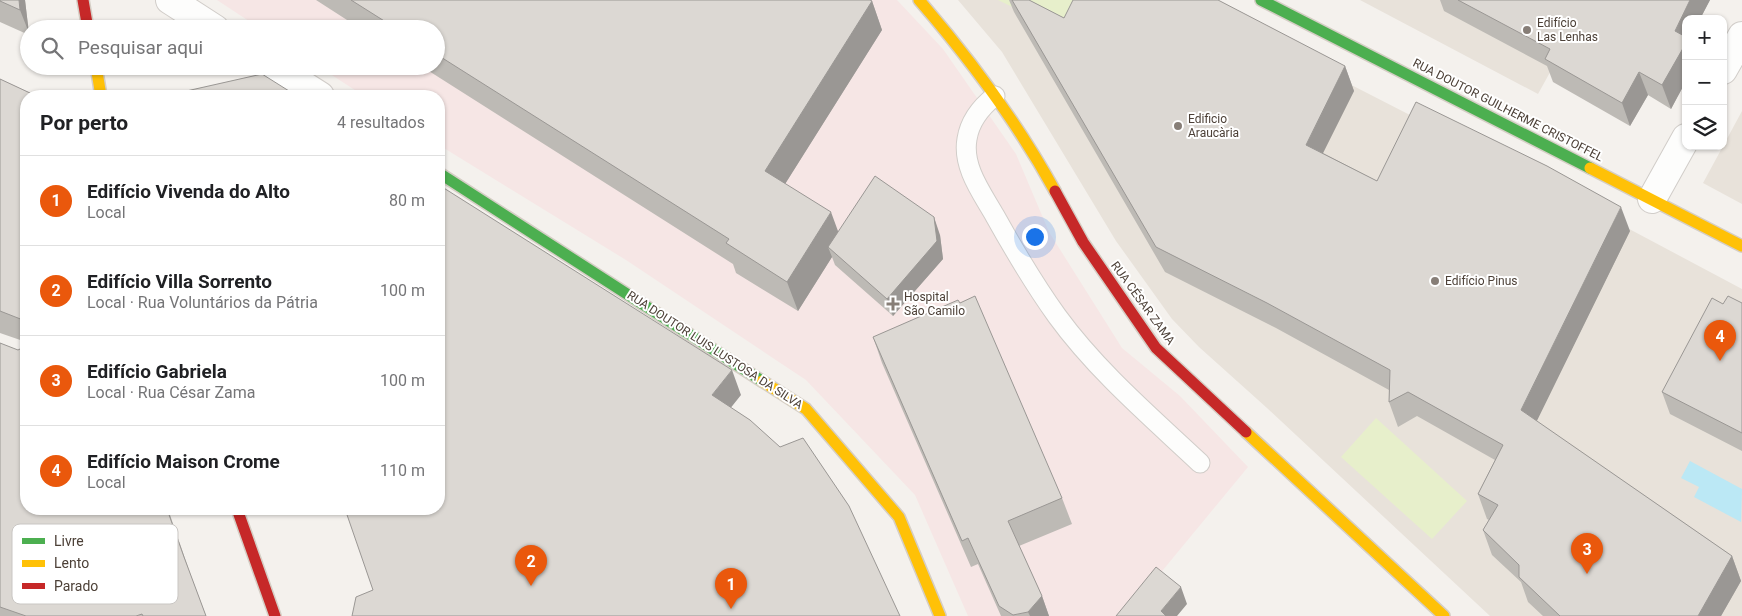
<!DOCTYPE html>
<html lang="pt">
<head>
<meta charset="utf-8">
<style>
	:root { --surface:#fff; --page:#f6f6f6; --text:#202124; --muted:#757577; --line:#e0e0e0; --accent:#ea580c }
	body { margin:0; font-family:Roboto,sans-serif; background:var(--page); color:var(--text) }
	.controls { position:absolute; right:15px; top:15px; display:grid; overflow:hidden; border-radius:10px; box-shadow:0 1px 4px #0004 }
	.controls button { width:45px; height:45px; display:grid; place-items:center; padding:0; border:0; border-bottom:1px solid var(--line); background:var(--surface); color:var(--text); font:25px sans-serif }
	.you { position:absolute; left:1034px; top:236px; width:18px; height:18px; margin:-12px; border:4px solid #fff; border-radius:50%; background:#1a73e8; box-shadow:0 0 0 8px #1a73e833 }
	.badge { display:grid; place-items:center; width:32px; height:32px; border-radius:50%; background:var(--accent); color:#fff; font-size:16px; font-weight:700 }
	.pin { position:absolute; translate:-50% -41px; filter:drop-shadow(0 1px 2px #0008) }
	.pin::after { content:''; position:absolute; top:26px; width:18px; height:15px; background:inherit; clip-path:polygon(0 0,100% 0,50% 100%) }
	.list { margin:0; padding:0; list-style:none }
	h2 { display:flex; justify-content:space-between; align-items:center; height:65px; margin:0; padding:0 20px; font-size:21px }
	h2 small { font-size:16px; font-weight:400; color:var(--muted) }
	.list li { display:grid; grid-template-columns:32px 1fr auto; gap:15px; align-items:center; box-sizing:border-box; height:90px; padding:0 20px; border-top:1px solid var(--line) }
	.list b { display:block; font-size:19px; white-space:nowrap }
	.list p { margin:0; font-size:16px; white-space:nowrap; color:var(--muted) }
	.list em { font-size:16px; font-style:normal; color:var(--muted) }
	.icon { flex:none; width:28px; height:28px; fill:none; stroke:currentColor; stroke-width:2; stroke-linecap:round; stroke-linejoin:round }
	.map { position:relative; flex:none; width:1742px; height:616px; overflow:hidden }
	.search { position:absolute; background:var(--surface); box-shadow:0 1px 4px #0004; left:20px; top:20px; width:425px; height:55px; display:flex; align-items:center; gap:12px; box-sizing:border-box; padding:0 18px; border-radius:28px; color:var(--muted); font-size:19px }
	.panel { position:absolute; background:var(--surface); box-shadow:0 1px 4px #0004; left:20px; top:90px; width:425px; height:425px; border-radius:20px }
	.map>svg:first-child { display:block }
	.residential { fill:#e8e2da }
	.medical { fill:#f6e6e5 }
	.green { fill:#e7efcb }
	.water { fill:#bbe8f5 }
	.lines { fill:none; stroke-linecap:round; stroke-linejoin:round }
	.lane-casing { stroke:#d1cdc9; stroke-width:21 }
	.street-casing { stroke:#d1cdc9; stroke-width:30 }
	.fast-casing { stroke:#d5cec5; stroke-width:14 }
	.slow-casing { stroke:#d5cec5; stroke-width:14 }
	.jam-casing { stroke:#d5cec5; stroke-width:14 }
	.lane { stroke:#fdfdfc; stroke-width:19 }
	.street { stroke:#fdfdfc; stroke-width:28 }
	.fast { stroke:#4caf50; stroke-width:11 }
	.slow { stroke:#ffc107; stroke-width:11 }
	.jam { stroke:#c62828; stroke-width:11 }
	.wall { fill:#bdbab5 }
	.shaded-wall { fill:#9a9794 }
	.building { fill:#dcd8d3; stroke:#9a9794 }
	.poi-dot { fill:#877e77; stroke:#fff; stroke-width:2 }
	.labels { text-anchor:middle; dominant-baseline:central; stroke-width:4; stroke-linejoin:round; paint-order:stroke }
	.poi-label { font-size:12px; fill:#4c4037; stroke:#fff; text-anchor:start }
	.street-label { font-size:12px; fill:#4c4037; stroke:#fff }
	.key { fill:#fff; stroke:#c9c6c3; stroke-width:1 }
	.key-label { font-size:14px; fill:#4c4037 }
</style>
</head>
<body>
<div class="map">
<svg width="1742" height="616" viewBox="0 0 1742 616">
	<rect width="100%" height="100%" fill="#f4f1ed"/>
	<path class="residential" d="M 958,0 L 1186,0 L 1556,190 L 1742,289 L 1742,616 L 1490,616 L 1267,408 L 1199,347 L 1172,319 L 1116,241 L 1002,52 Z
		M 1360,0 L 1590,0 L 1538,94 Z
		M 1742,111 L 1742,204 L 1703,183 Z"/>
	<path class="medical" d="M 217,0 L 897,0 L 943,49 L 1016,154 L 1049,232 L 1122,348 L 1180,396 L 1248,467 L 1125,616 L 968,616 L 915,495 L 806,380 L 626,260 L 439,145 L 439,96 L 364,96 L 318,66 L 436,66 L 436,29 L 261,29 Z"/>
	<path class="green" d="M 998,0 L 1082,0 L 1066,33 Z
		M 1376,418 L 1467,501 L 1432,539 L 1341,457 Z"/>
	<path class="water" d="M 1690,461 L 1742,489 L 1741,522 L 1694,497 L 1699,487 L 1681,478 Z"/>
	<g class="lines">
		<defs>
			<path id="lane" d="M 995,96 C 981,107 970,120 967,139 C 962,167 982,193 995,216 C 1014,250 1034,284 1057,316 C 1097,371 1151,417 1200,463"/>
			<path id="street" d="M 170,0 L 215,29
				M 273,66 L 320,96
				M 1723,70 L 1742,36
				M 1652,199 L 1686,138"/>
			<path id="fast" d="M 1261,0 L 1590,168
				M 439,173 L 762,381"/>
			<path id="slow" d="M 919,0 C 970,59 1017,122 1055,191
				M 96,66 L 101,96
				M 1590,168 L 1742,246
				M 762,381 L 806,409 L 899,517 L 940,616
				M 1246,432 L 1444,616"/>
			<path id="jam" d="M 83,0 L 88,29
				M 1055,191 L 1083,242 L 1156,348 L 1246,432
				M 237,509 L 275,616"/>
		</defs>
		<use href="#lane" class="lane-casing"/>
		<use href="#street" class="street-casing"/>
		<use href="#fast" class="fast-casing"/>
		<use href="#slow" class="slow-casing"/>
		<use href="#jam" class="jam-casing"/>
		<use href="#lane" class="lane"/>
		<use href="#street" class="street"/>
		<use href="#fast" class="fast"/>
		<use href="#slow" class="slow"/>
		<use href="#jam" class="jam"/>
	</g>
	<path class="wall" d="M 0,0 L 25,0 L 29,35 L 0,22 Z
		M 316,0 L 870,0 L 872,1 L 882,30 L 785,184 L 838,232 L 940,235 L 943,259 L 893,316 L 835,265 L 832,257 L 798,311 L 736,273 L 733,264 L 421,66 L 436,66 L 436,29 L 361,29 Z
		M 1009,0 L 1029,0 L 1064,18 L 1345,66 L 1354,91 L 1323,153 L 1377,181 L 1630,231 L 1536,421 L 1732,556 L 1741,581 L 1721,616 L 1543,616 L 1528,602 L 1521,582 L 1492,555 L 1483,530 L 1489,520 L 1487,519 L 1478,494 L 1495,460 L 1417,416 L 1398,427 L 1389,402 L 1389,390 L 1276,328 L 1165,272 L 1014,12 Z
		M 1440,0 L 1710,0 L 1700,19 L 1686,19 L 1686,81 L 1671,109 L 1648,95 L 1630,126 L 1553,82 L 1547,66 L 1444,11 Z
		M 0,79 L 30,93 L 31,96 L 26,96 L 26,342 L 0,333 Z
		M 1742,303 L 1742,451 L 1670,414 L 1662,392 L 1723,304 Z
		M 873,337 L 1062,498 L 1072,524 L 1019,546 L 1042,596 L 1049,616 L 1001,616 L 978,564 L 971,567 L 882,363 Z
		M 0,343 L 26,509 L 168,509 L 191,576 L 206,616 L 0,616 Z"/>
	<path class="shaded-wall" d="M 19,0 L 25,0 L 29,33 L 20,10 Z
		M 1690,0 L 1710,0 L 1700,19 L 1686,19 L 1686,81 L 1671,109 L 1662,85 L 1675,31 Z
		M 872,1 L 882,30 L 775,200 L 765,171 Z
		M 1345,66 L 1354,91 L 1315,169 L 1306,145 Z
		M 1639,72 L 1648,95 L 1630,126 L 1622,103 Z
		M 1621,207 L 1630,231 L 1530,435 L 1521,410 Z
		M 831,212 L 842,242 L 828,247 L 832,257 L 798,311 L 787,282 Z
		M 934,217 L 940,235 L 943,259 L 893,316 L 887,299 Z
		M 732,370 L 741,395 L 721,420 L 712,395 Z
		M 1732,556 L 1741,581 L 1721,616 L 1698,616 Z
		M 1181,587 L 1187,604 L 1177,616 L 1163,616 L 1161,611 Z
		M 1042,596 L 1049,616 L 1030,616 L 1028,612 Z"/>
	<path class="building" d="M 0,0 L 19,0 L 20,10 L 0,1 Z
		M 351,0 L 870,0 L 872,1 L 765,171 L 831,212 L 787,282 L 726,243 L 729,239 L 436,54 L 436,29 L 397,29 Z
		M 1012,0 L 1029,0 L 1064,18 L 1073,0 L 1218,0 L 1345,66 L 1306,145 L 1377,181 L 1416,102 L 1547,166 L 1621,207 L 1521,410 L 1732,556 L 1698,616 L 1560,616 L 1519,577 L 1519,565 L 1483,530 L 1498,505 L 1478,494 L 1503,445 L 1408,392 L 1389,402 L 1390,370 L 1267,303 L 1156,247 Z
		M 1458,0 L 1690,0 L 1675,31 L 1686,37 L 1686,43 L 1662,85 L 1639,72 L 1622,103 L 1545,59 L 1550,49 Z
		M 262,74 L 297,96 L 183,96 L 182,92 Z
		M 0,79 L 30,93 L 30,96 L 43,94 L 43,96 L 26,96 L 26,322 L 23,320 L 0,311 Z
		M 875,176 L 934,217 L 937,241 L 887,299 L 828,247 Z
		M 439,185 L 732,370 L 712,395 L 750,420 L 780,447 L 803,438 L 849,506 L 900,616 L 352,616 L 356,597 L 373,590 L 345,509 L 439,509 Z
		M 975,296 L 1062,498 L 1008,521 L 1042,596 L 1028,612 L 1013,615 L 999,606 L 968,538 L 962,541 L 873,337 L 958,300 L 960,303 Z
		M 1728,296 L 1742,303 L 1742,433 L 1662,392 L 1712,298 L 1723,304 Z
		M 0,343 L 18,350 L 26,346 L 26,509 L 167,509 L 184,557 L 206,616 L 143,616 L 142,614 L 136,616 L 26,616 L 0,607 Z
		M 1156,567 L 1181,587 L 1161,611 L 1166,616 L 1116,616 Z"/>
	<g class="poi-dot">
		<circle cx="1527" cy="30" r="5"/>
		<circle cx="1178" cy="126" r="5"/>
		<circle cx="1435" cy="281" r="5"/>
		<path d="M890.5 296.5h5v5h5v5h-5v5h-5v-5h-5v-5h5z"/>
	</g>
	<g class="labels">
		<g class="poi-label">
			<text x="1537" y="23">Edifício<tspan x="1537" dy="14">Las Lenhas</tspan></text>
			<text x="1188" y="119">Edificio<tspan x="1188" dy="14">Araucària</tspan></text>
			<text x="1445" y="281">Edifício Pinus</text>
			<text x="904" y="297">Hospital<tspan x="904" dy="14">São Camilo</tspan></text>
		</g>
		<g class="street-label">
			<text transform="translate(1508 110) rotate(27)">RUA DOUTOR GUILHERME CRISTOFFEL</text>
			<text transform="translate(1143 303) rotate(54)">RUA CÉSAR ZAMA</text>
			<text transform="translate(715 350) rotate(33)">RUA DOUTOR LUIS LUSTOSA DA SILVA</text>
		</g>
	</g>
	<rect x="12" y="524" width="166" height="80" rx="8" class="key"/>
	<rect x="22" y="538" width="23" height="6" fill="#4caf50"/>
	<rect x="22" y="560" width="23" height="7" fill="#ffc107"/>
	<rect x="22" y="583" width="23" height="6" fill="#c62828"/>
	<g class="key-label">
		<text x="54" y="546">Livre</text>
		<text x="54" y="568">Lento</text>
		<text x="54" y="591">Parado</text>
	</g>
</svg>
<div class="controls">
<button>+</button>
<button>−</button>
<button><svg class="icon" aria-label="layers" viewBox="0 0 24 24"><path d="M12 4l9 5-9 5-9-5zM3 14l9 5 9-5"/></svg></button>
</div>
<div class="you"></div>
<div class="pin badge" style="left:731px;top:609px">1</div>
<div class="pin badge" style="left:531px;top:586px">2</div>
<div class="pin badge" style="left:1587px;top:574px">3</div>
<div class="pin badge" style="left:1720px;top:361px">4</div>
<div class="search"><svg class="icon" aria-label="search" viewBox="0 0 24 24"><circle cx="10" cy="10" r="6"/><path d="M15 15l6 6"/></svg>Pesquisar aqui</div>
<section class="panel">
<h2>Por perto<small>4 resultados</small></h2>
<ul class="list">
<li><span class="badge">1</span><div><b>Edifício Vivenda do Alto</b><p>Local</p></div><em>80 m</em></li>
<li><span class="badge">2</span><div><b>Edifício Villa Sorrento</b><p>Local · Rua Voluntários da Pátria</p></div><em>100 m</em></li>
<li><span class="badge">3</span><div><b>Edifício Gabriela</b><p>Local · Rua César Zama</p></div><em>100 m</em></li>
<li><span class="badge">4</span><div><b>Edifício Maison Crome</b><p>Local</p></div><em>110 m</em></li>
</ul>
</section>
</div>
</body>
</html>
